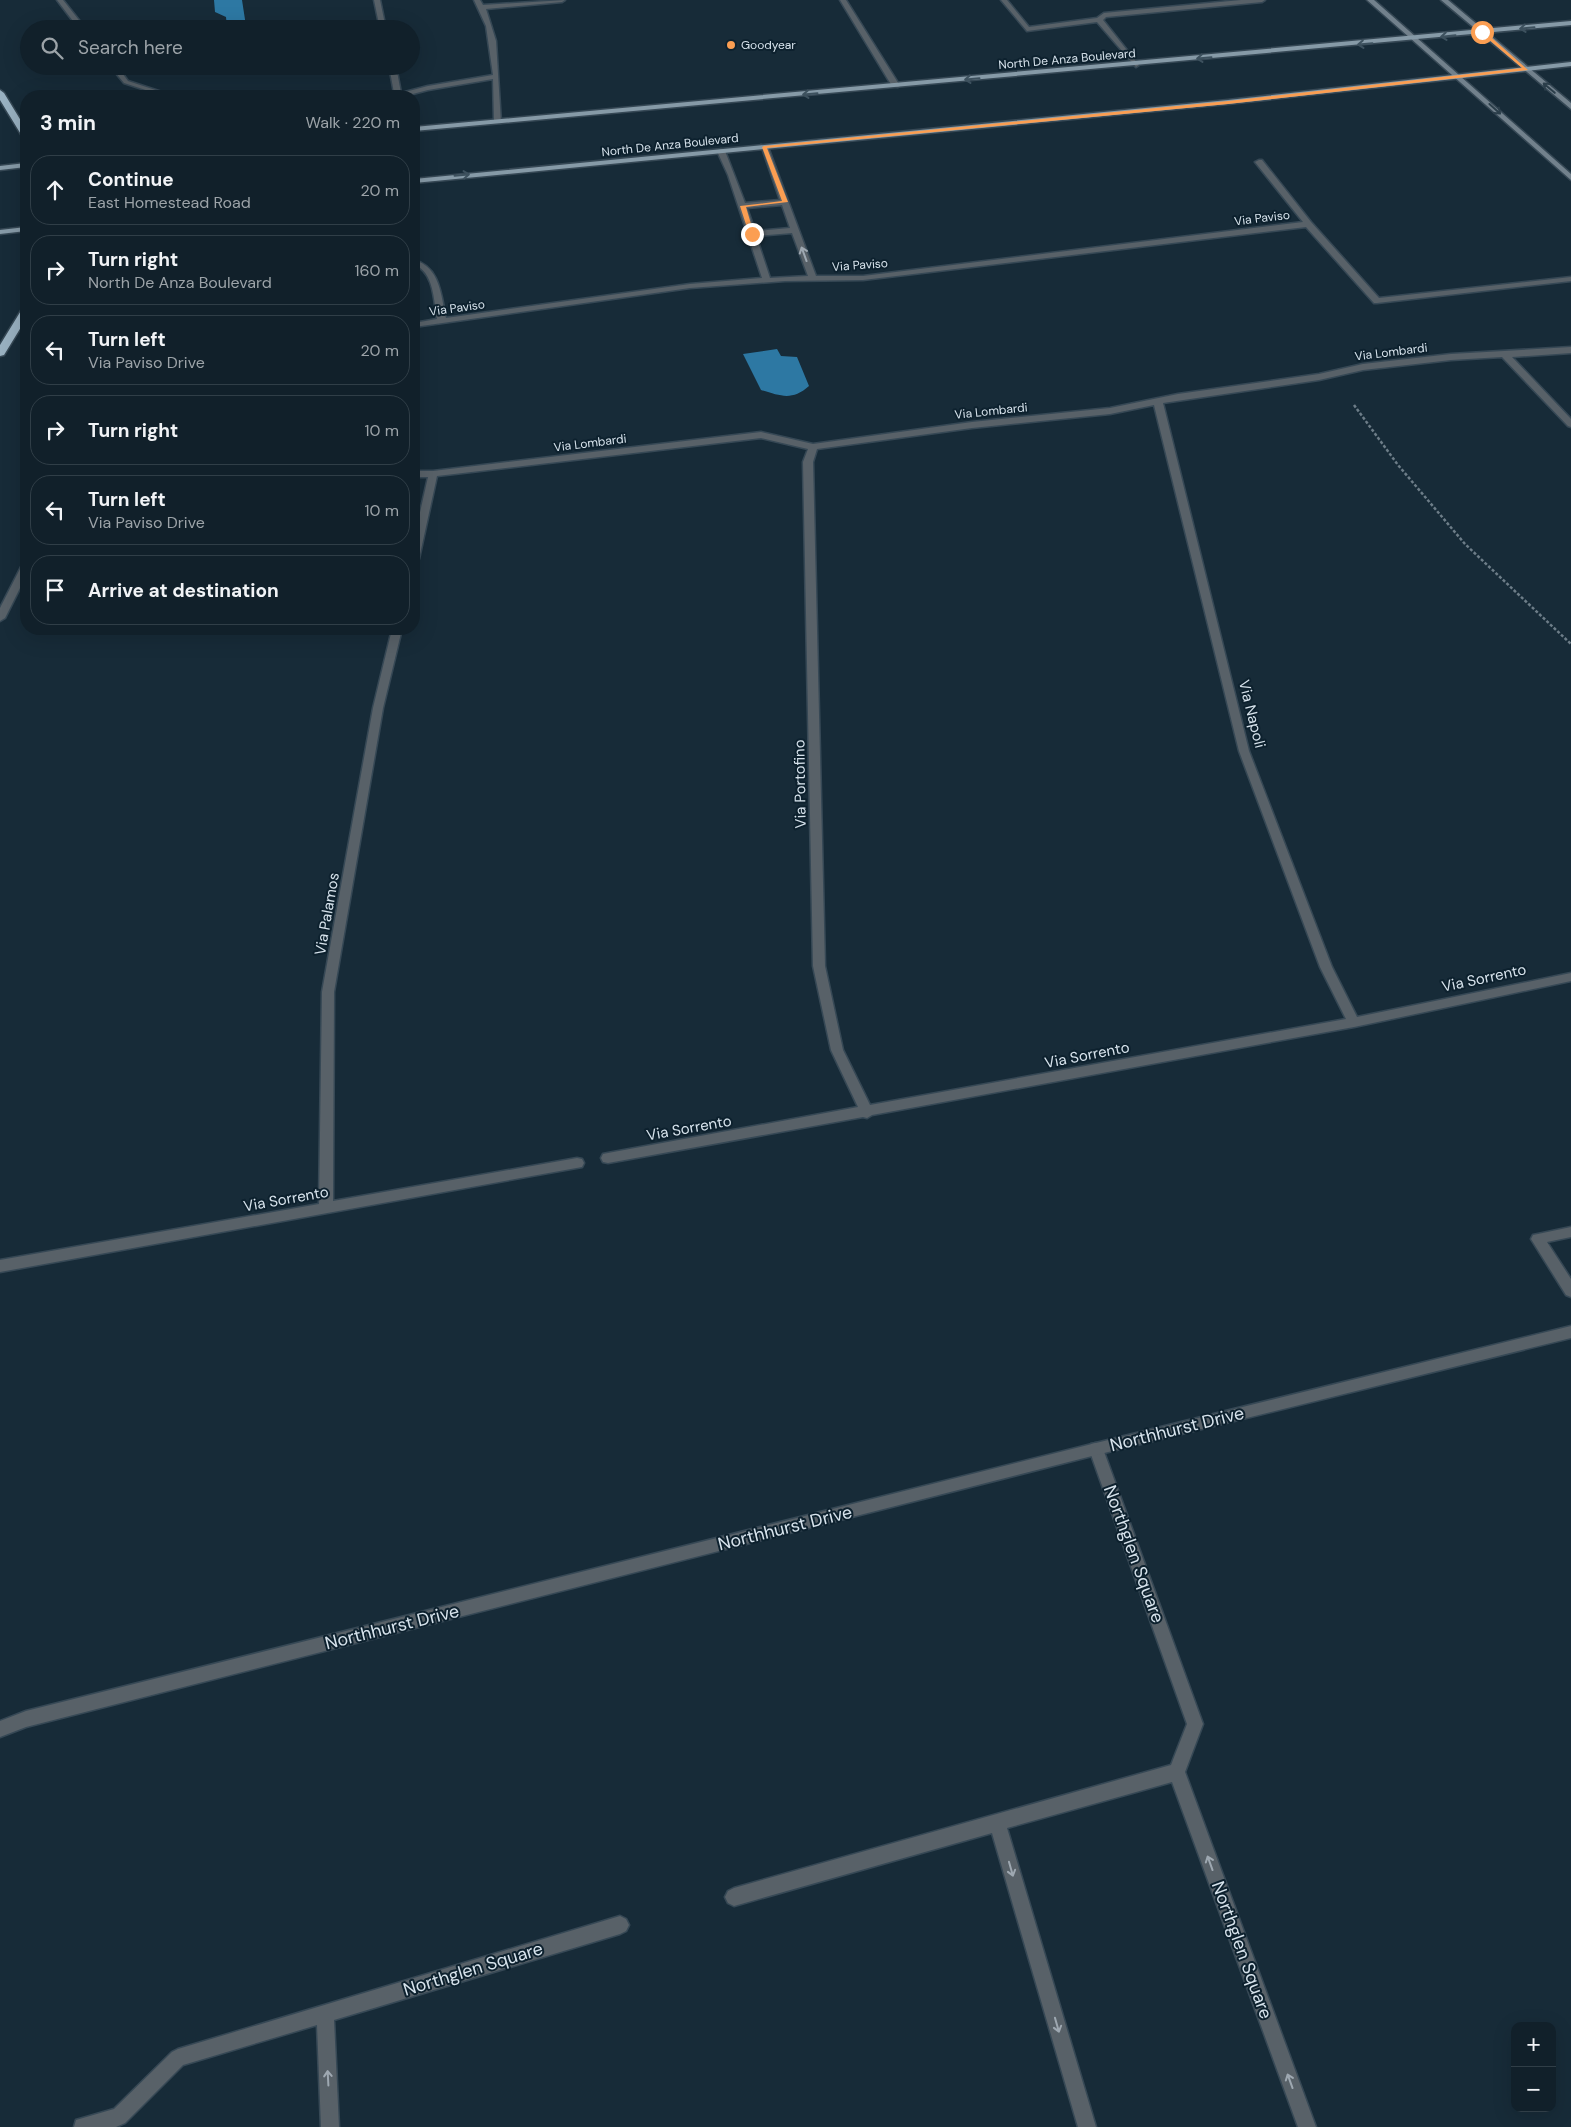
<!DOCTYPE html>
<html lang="en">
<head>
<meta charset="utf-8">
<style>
	:root { --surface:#11202a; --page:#1a2832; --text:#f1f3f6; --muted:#9ca3a8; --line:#303e47 }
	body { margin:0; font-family:"DM Sans",sans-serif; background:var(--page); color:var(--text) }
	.controls { position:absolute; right:15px; bottom:15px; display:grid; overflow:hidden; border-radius:10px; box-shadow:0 5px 20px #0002 }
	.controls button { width:45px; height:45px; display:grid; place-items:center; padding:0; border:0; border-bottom:1px solid var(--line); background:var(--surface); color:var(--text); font:25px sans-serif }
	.stop { position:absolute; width:15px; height:15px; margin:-11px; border:4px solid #fb9e52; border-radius:50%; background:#fff }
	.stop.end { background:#fb9e52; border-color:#fff; box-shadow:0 1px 5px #0008 }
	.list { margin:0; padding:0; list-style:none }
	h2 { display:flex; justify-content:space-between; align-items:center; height:65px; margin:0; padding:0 20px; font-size:21px }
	h2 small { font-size:16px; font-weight:400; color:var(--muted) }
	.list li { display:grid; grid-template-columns:32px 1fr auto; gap:15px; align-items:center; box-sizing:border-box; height:70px; margin:0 10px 10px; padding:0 10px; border:1px solid var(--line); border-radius:20px }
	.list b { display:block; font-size:19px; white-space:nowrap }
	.list p { margin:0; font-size:16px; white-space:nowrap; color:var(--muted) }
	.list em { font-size:16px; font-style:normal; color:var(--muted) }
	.icon { flex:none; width:28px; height:28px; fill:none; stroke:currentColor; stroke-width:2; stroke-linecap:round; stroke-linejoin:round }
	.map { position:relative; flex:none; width:1571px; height:2127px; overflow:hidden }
	.search { position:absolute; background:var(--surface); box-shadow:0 5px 20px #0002; left:20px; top:20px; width:400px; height:55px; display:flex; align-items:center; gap:12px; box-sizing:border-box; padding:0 18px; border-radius:28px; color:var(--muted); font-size:19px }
	.panel { position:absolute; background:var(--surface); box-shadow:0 5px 20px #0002; left:20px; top:90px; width:400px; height:545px; border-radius:20px }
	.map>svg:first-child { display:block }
	.water { fill:#2d78a3 }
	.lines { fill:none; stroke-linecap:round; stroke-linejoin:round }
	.lane-casing { stroke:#364855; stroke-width:3 }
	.street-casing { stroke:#364855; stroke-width:3 }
	.secondary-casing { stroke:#364855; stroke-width:3 }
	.primary-casing { stroke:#364855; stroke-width:3 }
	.highway-casing { stroke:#364855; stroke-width:3 }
	.path { stroke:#6d7d88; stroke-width:2.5; stroke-dasharray:3 2; stroke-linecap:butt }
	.lane { fill:#586168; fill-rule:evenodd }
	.street { fill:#586168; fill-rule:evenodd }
	.secondary { fill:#72818c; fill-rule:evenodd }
	.primary { fill:#869aa7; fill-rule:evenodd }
	.highway { fill:#98b0c0; fill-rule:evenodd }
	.oneway { stroke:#3d515e }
	.oneway2 { stroke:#2b3e4a }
	.oneway3 { stroke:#9ea8b1 }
	.route { fill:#fb9e52 }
	.poi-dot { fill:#fb9e52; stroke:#0d212e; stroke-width:2 }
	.labels { text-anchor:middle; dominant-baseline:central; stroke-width:4; stroke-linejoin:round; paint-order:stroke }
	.far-poi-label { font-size:12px; fill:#d7e3ec; stroke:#0d212e; text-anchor:start }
	.far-street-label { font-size:12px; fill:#d7e3ec; stroke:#0d212e }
	.street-label { font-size:15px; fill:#d7e3ec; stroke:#0d212e }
	.near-street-label { font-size:18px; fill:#d7e3ec; stroke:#0d212e }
</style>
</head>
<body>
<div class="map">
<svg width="1571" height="2127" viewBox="0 0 1571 2127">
	<rect width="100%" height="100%" fill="#172b38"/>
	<path class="water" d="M 214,0 L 242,0 L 246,26 L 227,28 L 226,17 L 215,12 Z
		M 777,349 L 781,356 L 797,357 L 809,386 C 792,401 781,396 761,390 L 743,354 Z"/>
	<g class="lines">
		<defs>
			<path id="lane" d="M 57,0 L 63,0 L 86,29 L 79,29 Z
				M 374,0 L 380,0 L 386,29 L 380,29 Z
				M 474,0 L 480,0 L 483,5 L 565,0 L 562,2 L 486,9 L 496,41 L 501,123 L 494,121 L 493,79 L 428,90 L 405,96 L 388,96 L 394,93 L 389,66 L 396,66 L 401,93 L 428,86 L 493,75 L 486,26 Z
				M 840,0 L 846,0 L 900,86 L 898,87 L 892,86 Z
				M 1001,0 L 1007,0 L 1029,27 L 1097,18 L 1104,13 L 1241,0 L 1265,0 L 1262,2 L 1106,17 L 1103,20 L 1138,64 L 1139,65 L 1136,67 L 1097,22 L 1027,31 Z
				M 110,66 L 117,66 L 128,81 L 174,96 L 164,96 L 124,83 Z
				M 761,145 L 768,147 L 816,276 L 863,276 L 1303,222 L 1255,162 L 1259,160 L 1262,160 L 1311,222 L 1379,298 L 1571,277 L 1571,281 L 1377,303 L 1374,303 L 1306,227 L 863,280 L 785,281 L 690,288 L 414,327 L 414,323 L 437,319 C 434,302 434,271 414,265 L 414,260 C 440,267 441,295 446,318 L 690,284 L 762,278 L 728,175 L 717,151 L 721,149 L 725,151 L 745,203 L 780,200 ZM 782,205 L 790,228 L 755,231 L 747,208 ZM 792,233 L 808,276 L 770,278 L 756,236 Z
				M 1571,347 L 1571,353 L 1512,357 L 1571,419 L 1571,427 L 1568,426 L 1502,357 L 1451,360 L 1363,370 L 1319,380 L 1163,403 L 1249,751 L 1332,967 L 1357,1017 L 1571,973 L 1571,981 L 1354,1027 L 872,1115 L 867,1118 L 863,1117 L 608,1163 L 603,1162 L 601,1158 L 603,1154 L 608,1153 L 858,1107 L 831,1050 L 813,966 L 803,462 L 808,449 L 761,438 L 437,476 L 419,559 L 414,562 L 414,539 L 428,477 L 414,477 L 414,471 L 433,471 L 761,432 L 813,444 L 972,422 L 1110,408 L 1178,394 L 1319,374 L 1363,364 L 1451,354 ZM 1154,405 L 1239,751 L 1320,967 L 1346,1019 L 870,1105 L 843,1050 L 825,966 L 813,462 L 817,449 L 972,428 L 1110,414 Z
				M 26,564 L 26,576 L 5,618 L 0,621 L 0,608 L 21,567 Z
				M 392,629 L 402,629 L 383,708 L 334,992 L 333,1201 L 577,1158 L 582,1159 L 584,1163 L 582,1167 L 0,1272 L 0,1260 L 319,1204 L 322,992 L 373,708 Z
				M 1096,1443 L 1101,1444 L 1103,1449 L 1203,1724 L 1185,1772 L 1316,2127 L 1298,2127 L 1172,1782 L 1007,1828 L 1096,2127 L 1078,2127 L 992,1833 L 734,1906 L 728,1903 L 725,1897 L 728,1891 L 734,1888 L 1171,1765 L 1187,1724 L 1089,1449 L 1091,1444 Z
				M 620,1916 L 626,1919 L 629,1925 L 626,1931 L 620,1934 L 334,2020 L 339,2127 L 321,2127 L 317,2025 L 183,2065 L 125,2123 L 116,2127 L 74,2127 L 76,2120 L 114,2109 L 172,2052 L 178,2049 Z"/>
			<path id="street" d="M 1571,1227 L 1571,1237 L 1547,1242 L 1571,1279 L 1571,1297 L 1566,1295 L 1531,1239 L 1533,1235 L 1538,1234 Z
				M 1571,1326 L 1571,1338 L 1096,1455 L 26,1727 L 0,1737 L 0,1721 L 26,1711 L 1096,1443 Z"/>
			<path id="secondary" d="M 1367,0 L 1374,0 L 1571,174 L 1571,180 Z
				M 1441,0 L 1448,0 L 1571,103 L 1571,109 Z"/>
			<path id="primary" d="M 1571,21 L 1571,25 L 414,131 L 414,127 Z
				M 1571,62 L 1571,66 L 1228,104 L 414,183 L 414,179 L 1228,100 Z
				M 26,163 L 26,167 L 0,170 L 0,166 Z
				M 26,227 L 26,231 L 0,234 L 0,230 Z"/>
			<path id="highway" d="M 0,90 L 4,93 L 26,129 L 26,139 L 22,136 L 0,100 Z
				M 26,308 L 26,319 L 4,355 L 0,356 L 0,345 L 22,309 Z"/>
		</defs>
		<use href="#lane" class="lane-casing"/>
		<use href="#street" class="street-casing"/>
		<use href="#secondary" class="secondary-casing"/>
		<use href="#primary" class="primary-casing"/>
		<use href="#highway" class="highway-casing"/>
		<path class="path" d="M 1354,405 L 1398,465 L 1465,544 L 1571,644"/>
		<use href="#lane" class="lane"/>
		<use href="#street" class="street"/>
		<use href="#secondary" class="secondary"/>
		<use href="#primary" class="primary"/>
		<use href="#highway" class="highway"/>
	</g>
	<defs><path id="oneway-shaft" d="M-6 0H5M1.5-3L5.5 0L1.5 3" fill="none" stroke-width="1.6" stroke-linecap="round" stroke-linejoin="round" transform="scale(1.25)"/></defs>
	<g class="oneway">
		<use href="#oneway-shaft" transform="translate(1527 28) rotate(174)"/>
		<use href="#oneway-shaft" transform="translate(1448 36) rotate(174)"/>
		<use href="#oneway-shaft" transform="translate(1365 44) rotate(175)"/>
		<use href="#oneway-shaft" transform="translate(1204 58) rotate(175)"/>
		<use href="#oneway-shaft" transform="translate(972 79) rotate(175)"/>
		<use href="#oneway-shaft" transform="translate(810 94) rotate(175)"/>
		<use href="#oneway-shaft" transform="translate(462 175) rotate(-5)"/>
	</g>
	<g class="oneway2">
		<use href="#oneway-shaft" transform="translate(1549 88) rotate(-140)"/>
		<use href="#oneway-shaft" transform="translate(1495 109) rotate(42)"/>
	</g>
	<g class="oneway3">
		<use href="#oneway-shaft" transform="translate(804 254) rotate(-110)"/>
		<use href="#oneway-shaft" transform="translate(1210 1863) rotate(-110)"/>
		<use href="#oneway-shaft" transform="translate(1011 1869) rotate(74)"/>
		<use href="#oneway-shaft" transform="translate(1057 2025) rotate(74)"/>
		<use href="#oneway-shaft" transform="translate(328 2078) rotate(-93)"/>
		<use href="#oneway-shaft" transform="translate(1290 2081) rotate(-110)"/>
	</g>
	<path class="route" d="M 1484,31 L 1528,70 L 1228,104 L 767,148 L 788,202 L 746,207 L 754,234 L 752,236 L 749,234 L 740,206 L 782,201 L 762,147 L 764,146 L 1228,101 L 1522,68 L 1480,32 Z"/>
	<circle class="poi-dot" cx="731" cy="45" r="5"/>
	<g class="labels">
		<g class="far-poi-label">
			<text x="741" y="45">Goodyear</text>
		</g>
		<g class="far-street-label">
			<text transform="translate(1067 59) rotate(-5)">North De Anza Boulevard</text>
			<text transform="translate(670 145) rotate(-6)">North De Anza Boulevard</text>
			<text transform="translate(1262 218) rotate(-7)">Via Paviso</text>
			<text transform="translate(860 265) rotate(-4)">Via Paviso</text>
			<text transform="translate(457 308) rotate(-8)">Via Paviso</text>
			<text transform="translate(1391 352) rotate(-7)">Via Lombardi</text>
			<text transform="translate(991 411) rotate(-6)">Via Lombardi</text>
			<text transform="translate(590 443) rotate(-7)">Via Lombardi</text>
		</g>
		<g class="street-label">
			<text transform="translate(1252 714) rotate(76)">Via Napoli</text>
			<text transform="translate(800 784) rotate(-91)">Via Portofino</text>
			<text transform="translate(327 914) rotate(-80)">Via Palamos</text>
			<text transform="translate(1484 978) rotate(-12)">Via Sorrento</text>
			<text transform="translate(1087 1055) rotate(-11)">Via Sorrento</text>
			<text transform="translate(689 1128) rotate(-10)">Via Sorrento</text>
			<text transform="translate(286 1199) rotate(-10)">Via Sorrento</text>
		</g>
		<g class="near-street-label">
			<text transform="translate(1177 1429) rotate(-14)">Northhurst Drive</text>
			<text transform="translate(785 1528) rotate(-14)">Northhurst Drive</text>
			<text transform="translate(1134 1554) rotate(70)">Northglen Square</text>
			<text transform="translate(392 1627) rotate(-14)">Northhurst Drive</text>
			<text transform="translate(1242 1950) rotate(70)">Northglen Square</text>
			<text transform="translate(473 1969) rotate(-17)">Northglen Square</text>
		</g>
	</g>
</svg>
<div class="controls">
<button>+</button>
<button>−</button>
</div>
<div class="stop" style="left:1482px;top:32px"></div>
<div class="stop end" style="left:752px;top:234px"></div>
<div class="search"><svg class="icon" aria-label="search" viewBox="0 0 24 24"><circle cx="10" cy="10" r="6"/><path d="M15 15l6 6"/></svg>Search here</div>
<section class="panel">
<h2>3 min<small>Walk · 220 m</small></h2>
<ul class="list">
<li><svg class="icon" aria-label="ahead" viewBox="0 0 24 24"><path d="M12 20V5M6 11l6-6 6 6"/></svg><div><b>Continue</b><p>East Homestead Road</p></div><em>20 m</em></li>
<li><svg class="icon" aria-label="right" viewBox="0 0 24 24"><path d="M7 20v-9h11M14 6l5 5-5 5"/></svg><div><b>Turn right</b><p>North De Anza Boulevard</p></div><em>160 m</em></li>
<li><svg class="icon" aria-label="left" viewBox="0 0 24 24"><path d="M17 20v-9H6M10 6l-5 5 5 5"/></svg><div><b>Turn left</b><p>Via Paviso Drive</p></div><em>20 m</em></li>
<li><svg class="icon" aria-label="right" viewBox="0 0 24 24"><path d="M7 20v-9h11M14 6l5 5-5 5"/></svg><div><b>Turn right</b></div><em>10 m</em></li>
<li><svg class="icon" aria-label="left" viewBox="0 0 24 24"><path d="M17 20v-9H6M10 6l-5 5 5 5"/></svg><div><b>Turn left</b><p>Via Paviso Drive</p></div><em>10 m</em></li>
<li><svg class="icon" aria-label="arrive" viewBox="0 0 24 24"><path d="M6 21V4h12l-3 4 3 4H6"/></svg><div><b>Arrive at destination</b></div></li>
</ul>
</section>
</div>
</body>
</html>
